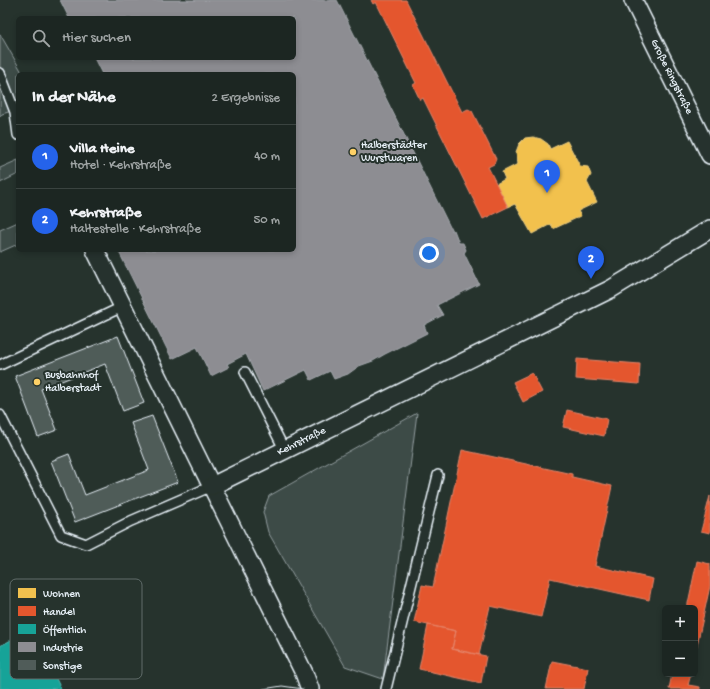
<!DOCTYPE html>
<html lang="de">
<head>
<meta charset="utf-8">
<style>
	:root { --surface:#1c2622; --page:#252e2a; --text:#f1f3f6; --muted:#a0a5a5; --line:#3a4340; --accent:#2563eb }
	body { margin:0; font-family:"Gochi Hand",sans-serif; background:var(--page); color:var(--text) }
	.controls { position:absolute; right:12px; bottom:12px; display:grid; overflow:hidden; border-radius:6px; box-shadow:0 2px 6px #0003 }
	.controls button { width:36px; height:36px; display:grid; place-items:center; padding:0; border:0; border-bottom:1px solid var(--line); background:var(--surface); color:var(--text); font:20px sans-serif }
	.you { position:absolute; left:429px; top:253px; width:14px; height:14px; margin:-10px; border:3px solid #fff; border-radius:50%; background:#1a73e8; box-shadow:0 0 0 6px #1a73e833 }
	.badge { display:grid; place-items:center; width:26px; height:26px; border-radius:50%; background:var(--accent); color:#fff; font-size:13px; font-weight:700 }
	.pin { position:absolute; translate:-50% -33px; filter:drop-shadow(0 1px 2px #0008) }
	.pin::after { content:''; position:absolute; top:21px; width:14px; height:12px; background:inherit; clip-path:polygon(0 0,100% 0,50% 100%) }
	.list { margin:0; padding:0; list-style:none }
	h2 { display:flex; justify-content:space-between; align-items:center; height:52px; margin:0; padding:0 16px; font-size:17px }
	h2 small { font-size:13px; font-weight:400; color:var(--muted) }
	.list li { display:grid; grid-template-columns:26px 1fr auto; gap:12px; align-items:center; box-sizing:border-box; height:64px; padding:0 16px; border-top:1px solid var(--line) }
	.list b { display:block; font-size:15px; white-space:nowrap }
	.list p { margin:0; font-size:13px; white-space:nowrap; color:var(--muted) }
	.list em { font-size:13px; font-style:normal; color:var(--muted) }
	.icon { flex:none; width:22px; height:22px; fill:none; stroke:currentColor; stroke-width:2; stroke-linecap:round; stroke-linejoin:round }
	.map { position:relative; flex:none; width:710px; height:689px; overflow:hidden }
	.search { position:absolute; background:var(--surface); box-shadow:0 2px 6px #0003; left:16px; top:16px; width:280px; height:44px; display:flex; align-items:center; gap:10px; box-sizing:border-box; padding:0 14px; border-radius:6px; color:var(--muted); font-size:15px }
	.panel { position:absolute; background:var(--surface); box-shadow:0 2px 6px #0003; left:16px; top:72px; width:280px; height:180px; border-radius:6px }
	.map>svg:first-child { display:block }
	.green { fill:#3e4b47; stroke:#939ea0 }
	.homes { fill:#f2c14e; stroke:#efcf81 }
	.shops { fill:#e4572e; stroke:#e5856b }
	.public { fill:#17a398; stroke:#56bab5 }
	.industry { fill:#8d8d92; stroke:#a8abb1 }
	.building { fill:#505c59; stroke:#e8f1f8 }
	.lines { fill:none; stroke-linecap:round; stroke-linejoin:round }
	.lane-casing { stroke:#e8f1f8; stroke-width:12 }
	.street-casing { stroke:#e8f1f8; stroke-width:20 }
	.lane { stroke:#26332d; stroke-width:9 }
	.street { stroke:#26332d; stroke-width:17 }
	.tram { stroke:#e8f1f8; stroke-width:1 }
	.poi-dot { fill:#ffd166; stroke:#26332d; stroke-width:1.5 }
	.labels { text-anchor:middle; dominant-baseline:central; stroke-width:4; stroke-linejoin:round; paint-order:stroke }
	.street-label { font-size:11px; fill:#e8f1f8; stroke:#26332d }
	.poi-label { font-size:11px; fill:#e8f1f8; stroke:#26332d; text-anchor:start }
	.key { fill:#26332d; stroke:#606c6a; stroke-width:1 }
	.key-label { font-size:11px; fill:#e8f1f8 }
</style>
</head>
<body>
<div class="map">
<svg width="710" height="689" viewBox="0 0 710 689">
	<rect width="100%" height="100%" fill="#26332d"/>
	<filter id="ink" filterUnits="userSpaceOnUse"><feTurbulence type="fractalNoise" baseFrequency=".025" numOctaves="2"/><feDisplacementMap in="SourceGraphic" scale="8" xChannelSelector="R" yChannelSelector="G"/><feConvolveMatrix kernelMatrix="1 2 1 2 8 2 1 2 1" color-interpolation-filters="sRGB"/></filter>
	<g filter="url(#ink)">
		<path class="green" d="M 0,34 L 23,74 L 18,74 L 18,109 L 2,114 L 0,117 Z
			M 18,160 L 18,174 L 0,183 L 0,168 Z
			M 18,222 L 18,244 L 0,252 L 0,230 Z
			M 417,413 L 383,679 L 345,666 L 268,532 L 263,512 L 269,496 Z"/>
		<path class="homes" d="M 533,137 L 541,139 L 548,144 L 550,149 L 567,141 L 580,166 L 588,167 L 591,175 L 587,182 L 597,202 L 578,211 L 581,216 L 553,229 L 551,224 L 532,234 L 515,204 L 508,207 L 496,184 L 505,179 L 502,172 L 518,164 L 516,152 L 519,144 L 525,138 Z"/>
		<path class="shops" d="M 371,0 L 406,0 L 462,112 L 468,109 L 472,111 L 496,159 L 494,164 L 488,167 L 508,207 L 483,219 L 423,98 L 420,100 L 413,85 L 416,83 L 376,2 L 373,4 Z
			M 577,359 L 640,364 L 639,384 L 576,379 Z
			M 532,373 L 542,392 L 523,402 L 513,382 Z
			M 567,410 L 607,419 L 604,436 L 563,427 Z
			M 462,450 L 572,474 L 572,477 L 612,486 L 595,566 L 653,579 L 649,600 L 550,578 L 541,617 L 490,606 L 479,655 L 452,649 L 456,631 L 414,622 L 422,585 L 433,587 Z
			M 710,496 L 710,533 L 701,531 Z
			M 697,561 L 710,564 L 710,586 L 695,654 L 695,608 L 687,608 Z
			M 428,625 L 456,631 L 452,649 L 486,656 L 481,683 L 419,669 Z
			M 552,661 L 588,668 L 584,689 L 546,689 Z
			M 672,674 L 691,674 L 688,685 L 700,687 L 700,689 L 669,689 Z"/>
		<path class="public" d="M 32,629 L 61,689 L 0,689 L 0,646 Z"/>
		<path class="industry" d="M 60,0 L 337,0 L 452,231 L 454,230 L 459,243 L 463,243 L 466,250 L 464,253 L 479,284 L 437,305 L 443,315 L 424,325 L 427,333 L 385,354 L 373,361 L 359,366 L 348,374 L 334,379 L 330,371 L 311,380 L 306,370 L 263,391 L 246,354 L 227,364 L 229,367 L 211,376 L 197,347 L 172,359 L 118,250 L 294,250 L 294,74 L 102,74 L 94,58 L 294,58 L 294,18 L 69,18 Z"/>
		<path class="building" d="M 118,336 L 144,403 L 123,411 L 105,364 L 41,389 L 57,430 L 38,437 L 15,376 Z
			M 152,416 L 178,482 L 75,522 L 51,461 L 69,454 L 85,495 L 149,470 L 131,423 Z"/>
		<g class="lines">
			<defs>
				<path id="lane" d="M 0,73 L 15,112 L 18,135
					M 0,365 L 124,306
					M 245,372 L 284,449
					M 0,415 L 61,535 L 86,544 L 131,521 L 212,486
					M 386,689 L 438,475"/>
				<g id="street">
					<path id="s1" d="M 633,0 L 710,155"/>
					<path d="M 95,250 L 304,673 L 310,689"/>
					<path id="s2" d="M 212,486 L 611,289 L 710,229"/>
				</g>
			</defs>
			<use href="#lane" class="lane-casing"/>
			<use href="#street" class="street-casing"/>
			<use href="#lane" class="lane"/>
			<use href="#street" class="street"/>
			<path class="tram" d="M 263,689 L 282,686 L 303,689"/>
		</g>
	</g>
	<g class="poi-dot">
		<circle cx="353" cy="152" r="4"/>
		<circle cx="37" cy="382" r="4"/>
	</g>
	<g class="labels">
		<g class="street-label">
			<text stroke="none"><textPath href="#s1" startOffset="86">Große Ringstraße</textPath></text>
			<text stroke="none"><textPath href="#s2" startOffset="100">Kehrstraße</textPath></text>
		</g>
		<g class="poi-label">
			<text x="361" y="146">Halberstädter<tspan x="361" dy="13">Wurstwaren</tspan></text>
			<text x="45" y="376">Busbahnhof<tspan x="45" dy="13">Halberstadt</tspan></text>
		</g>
	</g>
	<rect x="10" y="579" width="132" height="100" rx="6" class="key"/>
	<rect x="18" y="588" width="18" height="10" fill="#f2c14e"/>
	<rect x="18" y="606" width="18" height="10" fill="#e4572e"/>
	<rect x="18" y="624" width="18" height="10" fill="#17a398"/>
	<rect x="18" y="642" width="18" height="10" fill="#8d8d92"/>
	<rect x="18" y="660" width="18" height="10" fill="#505c59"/>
	<g class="key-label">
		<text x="43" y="597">Wohnen</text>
		<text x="43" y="615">Handel</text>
		<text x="43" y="633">Öffentlich</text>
		<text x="43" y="651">Industrie</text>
		<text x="43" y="669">Sonstige</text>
	</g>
</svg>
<div class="controls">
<button>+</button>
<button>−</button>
</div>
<div class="you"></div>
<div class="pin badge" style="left:547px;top:193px">1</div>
<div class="pin badge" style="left:591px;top:279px">2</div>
<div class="search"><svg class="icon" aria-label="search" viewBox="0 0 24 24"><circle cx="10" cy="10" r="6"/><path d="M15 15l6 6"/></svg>Hier suchen</div>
<section class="panel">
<h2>In der Nähe<small>2 Ergebnisse</small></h2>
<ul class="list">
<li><span class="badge">1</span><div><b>Villa Heine</b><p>Hotel · Kehrstraße</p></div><em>40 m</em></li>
<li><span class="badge">2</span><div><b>Kehrstraße</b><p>Haltestelle · Kehrstraße</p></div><em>50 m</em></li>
</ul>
</section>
</div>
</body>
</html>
